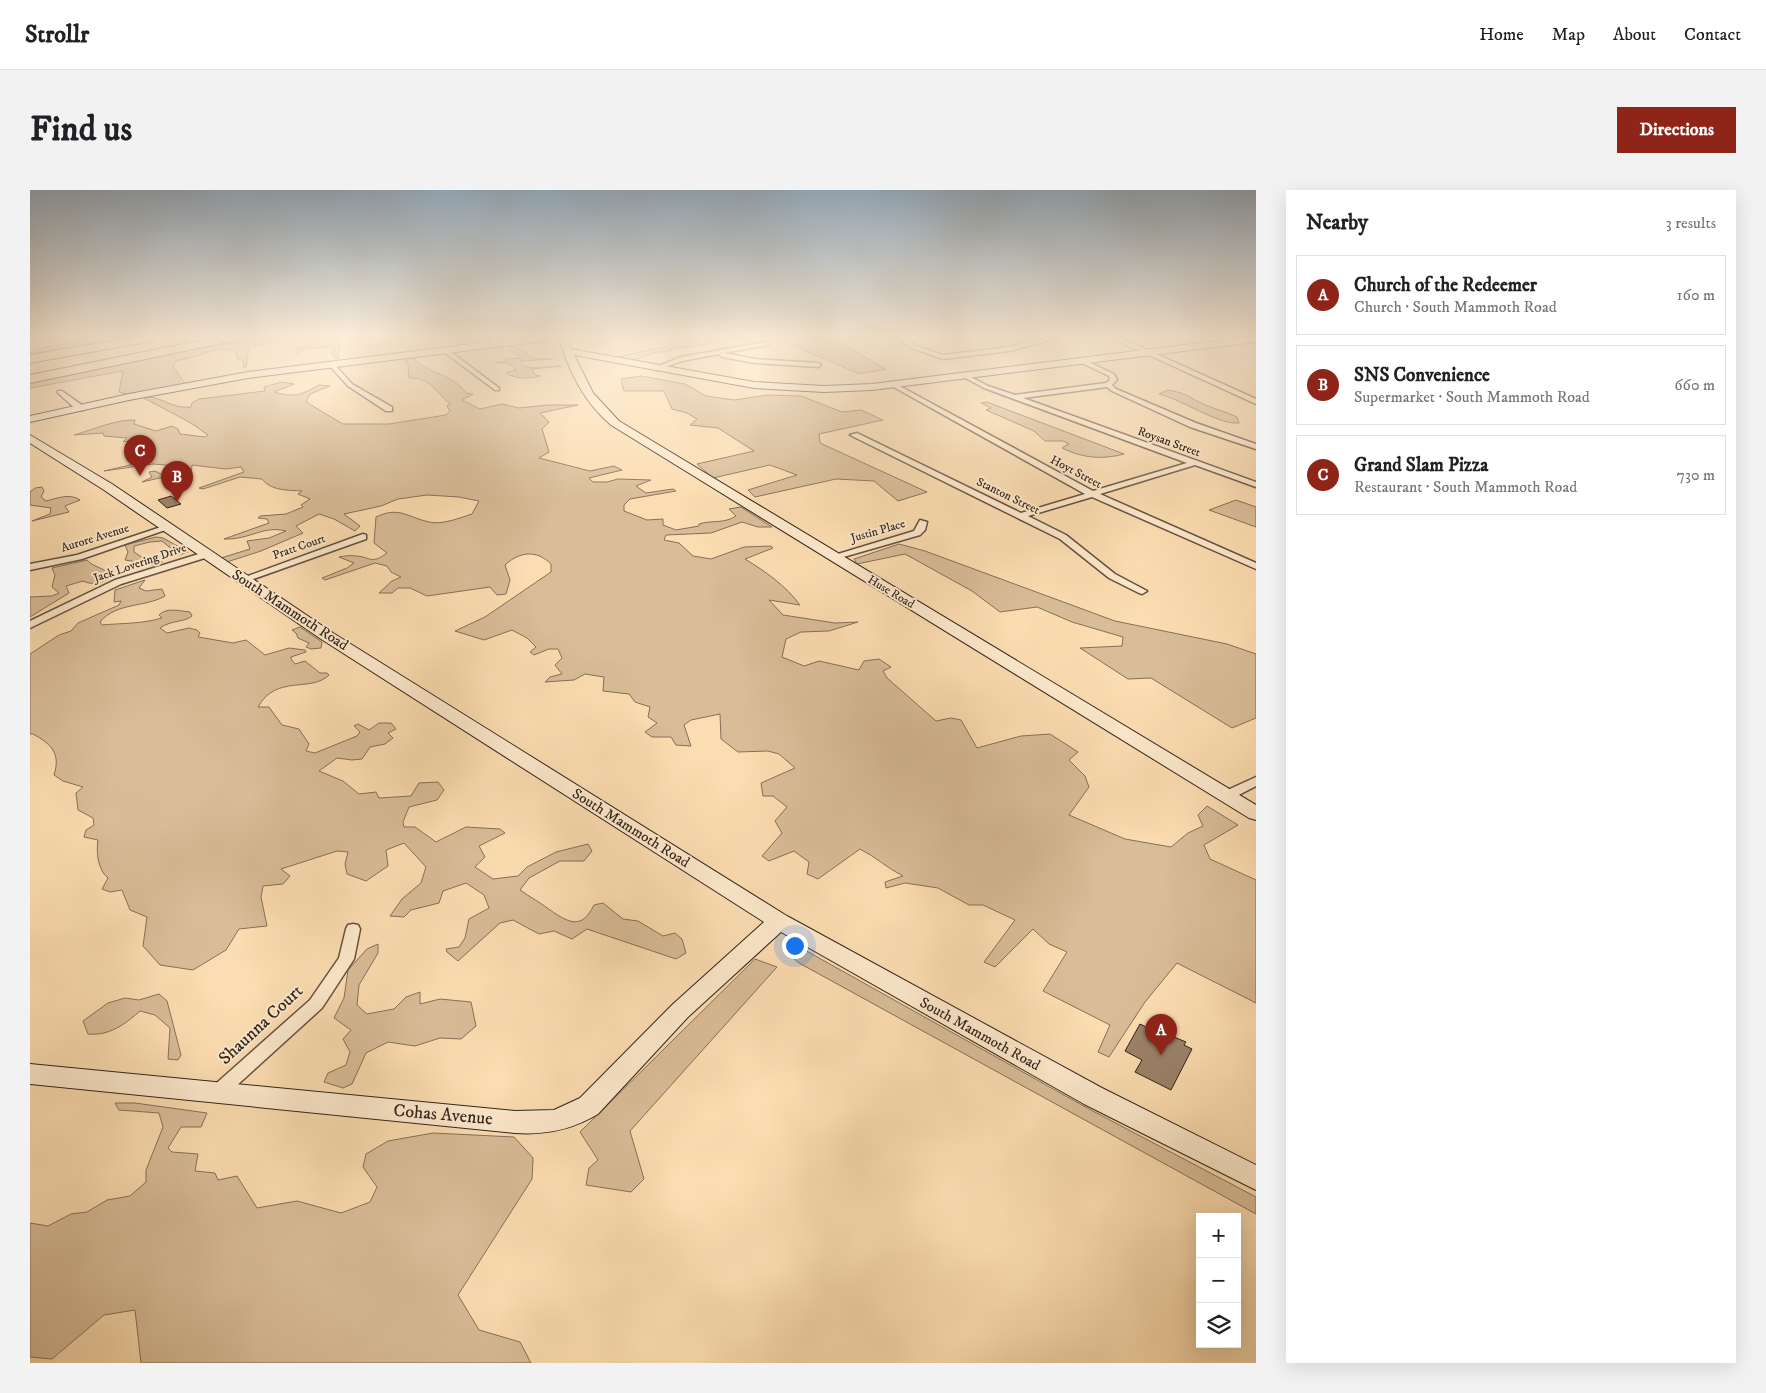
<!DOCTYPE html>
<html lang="en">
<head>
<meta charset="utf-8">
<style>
	:root { --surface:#fff; --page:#f2f2f2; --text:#202124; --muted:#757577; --line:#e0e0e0; --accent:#8f2418 }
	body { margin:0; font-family:"IM FELL DW Pica",serif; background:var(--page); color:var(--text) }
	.controls { position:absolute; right:15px; bottom:15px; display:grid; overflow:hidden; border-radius:0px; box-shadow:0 5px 20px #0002 }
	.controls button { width:45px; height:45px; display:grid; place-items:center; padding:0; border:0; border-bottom:1px solid var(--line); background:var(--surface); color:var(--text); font:25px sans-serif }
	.you { position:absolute; left:764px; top:755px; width:18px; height:18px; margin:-12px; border:4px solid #fff; border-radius:50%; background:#1a73e8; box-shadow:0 0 0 8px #1a73e833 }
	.badge { display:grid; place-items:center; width:32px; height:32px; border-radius:50%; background:var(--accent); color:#fff; font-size:16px; font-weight:700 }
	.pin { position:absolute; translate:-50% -41px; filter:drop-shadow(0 1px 2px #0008) }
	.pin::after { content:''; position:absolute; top:26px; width:18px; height:15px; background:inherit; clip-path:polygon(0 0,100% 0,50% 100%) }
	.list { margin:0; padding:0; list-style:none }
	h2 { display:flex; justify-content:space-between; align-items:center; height:65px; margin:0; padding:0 20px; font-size:21px }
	h2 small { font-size:16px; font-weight:400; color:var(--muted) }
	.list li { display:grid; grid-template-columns:32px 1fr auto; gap:15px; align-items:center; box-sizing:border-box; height:80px; margin:0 10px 10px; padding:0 10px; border:1px solid var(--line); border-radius:0px }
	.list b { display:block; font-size:19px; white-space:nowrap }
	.list p { margin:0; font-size:16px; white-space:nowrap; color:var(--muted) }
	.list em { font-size:16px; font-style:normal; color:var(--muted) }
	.icon { flex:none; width:28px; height:28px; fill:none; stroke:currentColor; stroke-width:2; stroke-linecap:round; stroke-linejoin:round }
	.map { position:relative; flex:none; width:1226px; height:1173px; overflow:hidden; border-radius:0px }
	header { display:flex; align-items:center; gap:30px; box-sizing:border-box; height:70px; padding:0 25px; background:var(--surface); border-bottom:1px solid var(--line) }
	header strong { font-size:24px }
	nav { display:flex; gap:28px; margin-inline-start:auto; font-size:18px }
	.intro { display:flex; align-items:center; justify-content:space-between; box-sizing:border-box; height:120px; padding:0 30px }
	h1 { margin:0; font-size:35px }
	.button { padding:12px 22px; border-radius:0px; background:var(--accent); color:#fff; font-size:18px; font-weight:700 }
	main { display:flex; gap:30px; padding:0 30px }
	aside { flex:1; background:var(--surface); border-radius:0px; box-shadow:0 5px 20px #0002 }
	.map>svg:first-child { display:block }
	.green { fill:#d9bd98; stroke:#85705a }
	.building { fill:#9b8369; stroke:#31221b }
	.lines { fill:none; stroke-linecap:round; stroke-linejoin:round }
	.street-casing { stroke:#645140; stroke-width:3 }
	.secondary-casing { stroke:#31221b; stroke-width:2 }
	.highway-casing { stroke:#31221b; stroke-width:2 }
	.street { fill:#fde9cc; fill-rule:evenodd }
	.secondary { fill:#fde9cc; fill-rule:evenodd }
	.highway { fill:#fcddb1; fill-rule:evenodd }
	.labels { text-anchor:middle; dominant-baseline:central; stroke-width:4; stroke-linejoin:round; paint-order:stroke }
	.far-street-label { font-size:12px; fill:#31221b; stroke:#fde9cc }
	.street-label { font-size:15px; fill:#31221b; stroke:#fde9cc }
	.near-street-label { font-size:18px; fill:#31221b; stroke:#fde9cc }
</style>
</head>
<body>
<header>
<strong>Strollr</strong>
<nav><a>Home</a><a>Map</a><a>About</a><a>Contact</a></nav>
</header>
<div class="intro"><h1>Find us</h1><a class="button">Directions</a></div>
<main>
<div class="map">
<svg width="1226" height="1173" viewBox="0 0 1226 1173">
	<rect width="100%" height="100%" fill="#fcddb1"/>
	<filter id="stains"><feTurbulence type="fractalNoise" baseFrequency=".004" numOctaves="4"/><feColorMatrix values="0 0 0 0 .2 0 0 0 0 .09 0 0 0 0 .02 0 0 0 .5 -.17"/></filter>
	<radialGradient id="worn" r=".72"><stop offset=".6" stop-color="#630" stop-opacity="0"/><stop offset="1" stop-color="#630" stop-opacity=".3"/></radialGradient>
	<path class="green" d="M 0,145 L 115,145 L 0,164 L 0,160 L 57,150 L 0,149 Z
		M 253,145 L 306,145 L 306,148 L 311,150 L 303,152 L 310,154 L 308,169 L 305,168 L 301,161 L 306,159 L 302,157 L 275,159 L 266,164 L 266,158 L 290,153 L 279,147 L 219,157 L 216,177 L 214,178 L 213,170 L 208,170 L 205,160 L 187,160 L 147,171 L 143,176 L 155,194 L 99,205 L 89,202 L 93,181 L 0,198 L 0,193 L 20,189 L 159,160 Z
		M 637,145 L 720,145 L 675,155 L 640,159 L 641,161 L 623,163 L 605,170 L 587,167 L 634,157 L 646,152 L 644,149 L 647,148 L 638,148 Z
		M 738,145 L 802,145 L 798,146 L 856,179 L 830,184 Z
		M 482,157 L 493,160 L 501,168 L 523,169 L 491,171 L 493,176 L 501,178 L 531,176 L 502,179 L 505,185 L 511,186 C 503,189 483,189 476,183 L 486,180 L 478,173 L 465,173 L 477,171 L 474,169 L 492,168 L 478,159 Z
		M 383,167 C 395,184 421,182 436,203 L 443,204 L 432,210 L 450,219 L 472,214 L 489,218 L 518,215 L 548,215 L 510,223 L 519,232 L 512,239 L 519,262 L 509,268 L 560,281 L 584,276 L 592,280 L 559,288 L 563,292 L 577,292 L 588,289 L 621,290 L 606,296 L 616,303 L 643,299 L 646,301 L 600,309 L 594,315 L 594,321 L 617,330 L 633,329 L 633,335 L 646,340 L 669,336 L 669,334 C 681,330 694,334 706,326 L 699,319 L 711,317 L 742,337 L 728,337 L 712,332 L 681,343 L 636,345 L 634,350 L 649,353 L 663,366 L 681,369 L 714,357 L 741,356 L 743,358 L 715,369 C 736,382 755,395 770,415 L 739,410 L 753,425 L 805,433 L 828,432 L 799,441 L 771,442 L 756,449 L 752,467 L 774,476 L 789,471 L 829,480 L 834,471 L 849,469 L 861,477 L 853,481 L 857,488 L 906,531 L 921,528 L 931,530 L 947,558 L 991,546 L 1020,544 L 1048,562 L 1039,570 L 1055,586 L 1059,597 L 1039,625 L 1095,649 L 1141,657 L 1158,643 L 1173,636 L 1168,625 L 1177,616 L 1208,635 L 1174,655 L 1180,669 L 1226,690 L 1226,813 L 1147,773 L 1115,812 L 1079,867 L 1068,862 L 1080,835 L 1013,801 L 1037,762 L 1019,754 L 1003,739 L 965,777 L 954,772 L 985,730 L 953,715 L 939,715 L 908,698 L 875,693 L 856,698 L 855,692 L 873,686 C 857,678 846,667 830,659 L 788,689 L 777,684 L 779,672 L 764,661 L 739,671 L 732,666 L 752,643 L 745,631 L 757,617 L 743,606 L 733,606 L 731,593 L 765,578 L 749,564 L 738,561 L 708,562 L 691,549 L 690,524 L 661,530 L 654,535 L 661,556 L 646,555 L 641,547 L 622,547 L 615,542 L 627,533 L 618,527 L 620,517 L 605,512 L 599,504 L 573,501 L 574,487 L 555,484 L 544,490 L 515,492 L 520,487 L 532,484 L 525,475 L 532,468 L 528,459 L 519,459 L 504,465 L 500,462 L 506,457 L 497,448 L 482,440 L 454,450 L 425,441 L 455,427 L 521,382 L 521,374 C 506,359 489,362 475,375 L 480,390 L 476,404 L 467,405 L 460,397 L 397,406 L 380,398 L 368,398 L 362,403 L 349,403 L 362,391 L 371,387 L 361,382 L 357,376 L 345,373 L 295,390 L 292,388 L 317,378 L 324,373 L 309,367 C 315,366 321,365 326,366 C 341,367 341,375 357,363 L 344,353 L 346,327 C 369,316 377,327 399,332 C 413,335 429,328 442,324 L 449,311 L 429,307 L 397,305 L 368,309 L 351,316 L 314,324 L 330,336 L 325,341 L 304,329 L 289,324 L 266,336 L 273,343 L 231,361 L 197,372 L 191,368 L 220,359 L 217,351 L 239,348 L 256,341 C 233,335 220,350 194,349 L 239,333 L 237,329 L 228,328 L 230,326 L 256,324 L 273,317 L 271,315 L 280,309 L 268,304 L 272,301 C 258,300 241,301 232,289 L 210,287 L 173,299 L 169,298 L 214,282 L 211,277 L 195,279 L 162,275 L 161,284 L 147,284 L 112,292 L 122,287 L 119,282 L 125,281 L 133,285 L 147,281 L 136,275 L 123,274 L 74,281 L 100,275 L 109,271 L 117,262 L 111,262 L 122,253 L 121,251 L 112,248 L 93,252 L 97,248 L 74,246 L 73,243 L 44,245 C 62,240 87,229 105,230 L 104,234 L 126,241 L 142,236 L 148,239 L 150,244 L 175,247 L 178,245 L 161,233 L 112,207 C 129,204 142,220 161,217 L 162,213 L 169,209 L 235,201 L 234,197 L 252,192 L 264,194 L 244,202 C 265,208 271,205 289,195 L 300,196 L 280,204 L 276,212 L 313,234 L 359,234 L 416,225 L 420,221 L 417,216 L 420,214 C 404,200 401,188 379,188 L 378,175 L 374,168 Z
		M 611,186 L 655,194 L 676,206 L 704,210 L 738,205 L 771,206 L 812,222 L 831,220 L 853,230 L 789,244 L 790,253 L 897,302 L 868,311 L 844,291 L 806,289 L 725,307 L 718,300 L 767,285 L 740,275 L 683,288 L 667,274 L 724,261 L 688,238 L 660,235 L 667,229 L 657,223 L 642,219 L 634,201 L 594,201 L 591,189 Z
		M 1138,200 C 1150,202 1157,205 1167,211 C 1179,218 1195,221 1207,227 L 1209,233 C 1188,235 1151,209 1129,204 Z
		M 957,212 L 1094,264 C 1072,270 1052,268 1032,258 L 1039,254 L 1033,251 L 1015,251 L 1004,241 L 956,220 L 961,218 L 951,213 Z
		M 12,297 L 14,301 L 11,307 L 16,311 C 28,308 40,303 50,310 L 35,316 L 39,322 L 2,331 L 20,324 L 21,318 L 0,315 L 0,302 L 5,298 Z
		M 1206,310 L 1226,317 L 1226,337 L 1179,320 Z
		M 126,347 L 133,348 L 158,362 L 149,365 L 132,351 L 120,352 L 104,356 L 104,362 L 113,368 L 132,370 L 132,372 L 124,375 L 95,370 L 98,362 L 95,355 Z
		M 869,354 L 895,361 L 1085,431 L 1197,454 L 1226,464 L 1226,528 L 1202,538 L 1121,488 L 1098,489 L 1050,458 L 1092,456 L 1093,447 L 1042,432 L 1007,417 L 970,422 L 942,401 L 875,364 L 827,374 L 824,369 Z
		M 57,370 C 64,378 74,377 82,386 C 74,392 62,396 53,391 L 36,396 L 39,403 L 0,427 L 0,407 L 22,406 L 29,403 L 22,397 L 25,385 L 22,378 Z
		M 115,390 L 109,398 L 116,401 L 132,399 L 135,406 C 114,418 87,412 70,432 L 72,435 C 93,433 112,434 132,428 L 129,425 C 137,417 149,421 160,422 L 162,426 C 156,432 141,430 130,438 L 137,443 L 159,438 L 167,440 L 170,443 L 168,447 L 203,453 L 216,450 L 235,465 L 259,458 L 275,460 L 276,462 L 261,467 L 261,469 L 265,474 L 275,471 L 290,483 L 297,483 L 299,485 C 281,503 246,484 228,517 L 239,517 L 252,535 L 269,539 L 279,554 L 276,561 L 285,563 L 327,546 L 330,542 L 324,536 L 328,534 L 339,540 L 349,533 L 361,533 L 366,539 L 358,543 L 363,548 L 355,554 L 340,557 L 332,569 L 322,570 L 307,568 L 289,581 L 313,591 L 329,604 L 346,602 L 349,608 L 381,606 L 389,593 L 408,592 L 414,600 L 407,610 L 379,617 L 373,632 L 374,637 L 385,637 L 406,652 L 436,637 L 470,639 L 475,643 L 449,656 L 455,667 L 445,677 L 463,689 L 488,686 L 497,677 L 526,662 L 558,654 L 562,661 L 554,671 L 530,671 L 499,688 L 490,700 C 500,707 511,713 520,720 C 539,733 552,740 564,715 L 573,713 L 593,729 L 608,731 L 633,746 L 645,743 L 652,749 L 656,763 L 646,769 L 557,739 L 542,749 L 524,741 L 509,744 L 483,730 L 470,733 L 428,771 L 417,762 L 416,759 L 429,757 L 435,748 L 439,729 L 459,718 L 454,705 L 436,693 L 413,701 L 409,713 L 381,720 L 374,727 L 360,726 L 372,709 L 391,693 L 396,677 L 374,653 L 356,660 L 358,676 L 336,691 L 317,684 L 315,674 L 318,662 L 307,661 L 251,679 L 260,686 L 253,694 L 233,696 L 231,707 L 237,736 L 209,739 L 196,760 L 163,780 L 130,775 L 113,756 L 117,727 L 100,720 L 92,700 L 80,702 L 72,699 L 78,688 C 68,680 66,663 68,650 L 54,647 L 56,640 L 64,635 L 63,628 L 48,620 L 46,603 L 53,597 L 33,591 L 24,585 C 31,563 21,554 3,544 L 0,544 L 0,464 L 29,445 L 41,441 L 48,433 L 89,415 L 91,411 L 84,412 L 85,400 Z
		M 270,437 L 292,452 L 291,458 L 281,459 L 276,457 L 279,453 L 268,448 L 266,443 L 262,440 Z
		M 348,754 L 348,763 L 329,795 L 327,815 L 337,824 L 364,819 L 376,807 L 390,802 L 390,814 L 410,809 L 441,812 L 446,836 L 431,849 L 410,848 L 385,856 L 358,852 L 336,863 L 322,894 L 313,898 L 294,892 L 298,883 L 316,875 L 320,862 L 313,849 L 321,840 L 304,828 L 314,808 L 318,780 L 337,759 Z
		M 773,759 L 1059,919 L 1226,1007 L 1226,1024 L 769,773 L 757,763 Z
		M 725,769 L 747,777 L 600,941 L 614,989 L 601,1002 L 556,995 L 559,978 L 568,970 L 550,942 Z
		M 129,804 L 137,811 L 151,865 L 148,870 L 138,869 L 140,838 L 125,825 L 110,821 C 94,835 79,846 58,844 L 53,831 L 78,813 L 95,808 L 109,810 Z
		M 85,913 L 105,913 L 177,923 L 171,937 L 151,937 L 138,958 L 142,962 L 168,964 L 165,981 L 185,983 L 188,990 L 207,986 L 227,1018 L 267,1011 L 311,1023 L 340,1012 L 347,997 L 333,977 L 336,964 L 358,951 L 403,943 L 484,947 L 503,968 L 502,989 L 428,1105 L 449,1140 L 490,1152 L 501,1173 L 111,1173 L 105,1120 L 74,1125 L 22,1169 L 0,1167 L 0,1033 L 18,1036 L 41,1024 L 57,1022 L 77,1010 L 100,1006 L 116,992 L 116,980 L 133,937 L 129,923 L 89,920 Z"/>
	<path class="building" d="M 141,306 L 151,314 L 137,318 L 128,310 Z
		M 1110,834 L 1143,850 L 1144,847 L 1156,852 L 1154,855 L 1162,859 L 1141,900 L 1105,882 L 1112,870 L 1095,861 Z"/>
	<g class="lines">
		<defs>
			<path id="street" d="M 457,145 L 464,145 L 469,155 L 465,155 Z
				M 863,145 L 871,145 L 886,156 L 913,165 L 979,157 L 1027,145 L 1039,145 L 979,161 L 913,169 L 882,158 Z
				M 1075,145 L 1084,145 L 1226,209 L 1226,214 Z
				M 1219,145 L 1226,145 L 1226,149 Z
				M 736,152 L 738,155 L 694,163 L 725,169 L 788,173 L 791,175 L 788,177 L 725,173 L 692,167 L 689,164 L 652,171 L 627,180 L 624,178 L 651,167 Z
				M 414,160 L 418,160 L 469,198 L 469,200 L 465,200 L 414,162 Z
				M 1048,169 L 1052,169 L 1084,184 L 1087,190 L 1082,195 L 1086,199 L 1166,233 L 1226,254 L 1226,259 L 1160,237 L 1082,201 L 1077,197 L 993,208 L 1226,292 L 1226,297 L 1165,275 L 1070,304 L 1226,373 L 1226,379 L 1062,307 L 998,326 L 1036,345 L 1085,384 L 1117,401 L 1112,404 L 1109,403 L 1079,388 L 1030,349 L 820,245 L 827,243 L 991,323 L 1055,304 L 860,195 L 860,193 L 864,193 L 1063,301 L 1157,273 L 954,198 L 930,185 L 935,184 L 958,196 L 985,205 L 1076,193 L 1080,190 L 1079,186 L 1048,171 Z
				M 299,173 L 303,173 L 322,194 L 362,217 L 362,221 L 356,221 L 318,196 L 299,175 Z
				M 28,201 L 32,201 L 53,216 L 53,220 L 47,220 L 28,203 Z
				M 890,330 L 897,332 L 895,340 L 890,345 L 803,370 L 798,367 L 884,341 Z
				M 134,336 L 141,338 L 52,369 L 0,380 L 0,374 L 47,365 Z
				M 333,344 L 336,345 L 336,349 L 215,392 L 209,392 L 207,390 Z
				M 175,362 L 180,365 L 178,367 L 91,394 L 0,438 L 0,431 L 85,390 Z
				M 1226,587 L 1226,596 L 1201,609 L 1191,609 L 1190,606 L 1191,603 Z
				M 323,734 L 328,735 L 330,739 L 324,769 L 292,818 L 193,908 L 187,910 L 181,908 L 178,903 L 181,898 L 280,810 L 309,768 L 316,739 L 318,735 Z"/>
			<path id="secondary" d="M 514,145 L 537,145 L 541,159 L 724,192 L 794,196 L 842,194 L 1226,146 L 1226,152 L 842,200 L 794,202 L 724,198 L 544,165 L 563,203 L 589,231 L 1226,615 L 1226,630 L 1219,628 L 581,235 C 554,212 540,183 529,149 L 218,188 L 99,210 L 0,232 L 0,226 L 99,204 L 218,182 Z
				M 0,245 L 82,294 L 303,443 L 757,726 L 1072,898 L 1226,975 L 1226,1000 L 1054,914 L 751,742 L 658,827 L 568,924 C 542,940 515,945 485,943 L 0,894 L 0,874 L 485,921 L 524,920 L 550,908 L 642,815 L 734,732 L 291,449 L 74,300 L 0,253 Z"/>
			<path id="highway" d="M 116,145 L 126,145 L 128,148 L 122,151 L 0,173 L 0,165 Z
				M 198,145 L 222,145 L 217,148 L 0,193 L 0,185 Z"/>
		</defs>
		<use href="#street" class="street-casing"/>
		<use href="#secondary" class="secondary-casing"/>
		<use href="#highway" class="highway-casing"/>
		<use href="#street" class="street"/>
		<use href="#secondary" class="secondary"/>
		<use href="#highway" class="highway"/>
	</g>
	<linearGradient id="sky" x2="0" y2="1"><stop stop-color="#94abbe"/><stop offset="0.47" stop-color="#fef0dc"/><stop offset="1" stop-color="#fef0dc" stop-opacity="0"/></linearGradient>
	<rect width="1226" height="310" fill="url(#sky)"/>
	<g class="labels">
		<g class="far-street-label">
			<text transform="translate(1139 252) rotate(20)">Roysan Street</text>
			<text transform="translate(1046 282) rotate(28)">Hoyt Street</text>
			<text transform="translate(978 306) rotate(26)">Stanton Street</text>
			<text transform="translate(848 341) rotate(-16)">Justin Place</text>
			<text transform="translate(65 348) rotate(-17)">Aurore Avenue</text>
			<text transform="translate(269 357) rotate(-19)">Pratt Court</text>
			<text transform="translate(110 373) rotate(-19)">Jack Lovering Drive</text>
			<text transform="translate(861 402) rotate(31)">Huse Road</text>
		</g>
		<g class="street-label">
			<text transform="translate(260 420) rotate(33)">South Mammoth Road</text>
			<text transform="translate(601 638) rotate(32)">South Mammoth Road</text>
			<text transform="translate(950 844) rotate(29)">South Mammoth Road</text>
		</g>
		<g class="near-street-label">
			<text transform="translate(231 835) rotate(-43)">Shaunna Court</text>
			<text transform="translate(413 925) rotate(5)">Cohas Avenue</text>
		</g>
	</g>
	<rect width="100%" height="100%" filter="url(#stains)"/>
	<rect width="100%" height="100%" fill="url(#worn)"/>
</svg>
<div class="controls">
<button>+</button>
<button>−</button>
<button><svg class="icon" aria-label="layers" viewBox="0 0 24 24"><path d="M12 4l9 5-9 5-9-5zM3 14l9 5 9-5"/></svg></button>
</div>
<div class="you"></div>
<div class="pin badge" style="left:1131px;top:865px">A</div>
<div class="pin badge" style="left:147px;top:312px">B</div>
<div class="pin badge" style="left:110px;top:286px">C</div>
</div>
<aside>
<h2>Nearby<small>3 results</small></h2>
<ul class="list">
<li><span class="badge">A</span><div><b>Church of the Redeemer</b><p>Church · South Mammoth Road</p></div><em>160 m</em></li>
<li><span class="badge">B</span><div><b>SNS Convenience</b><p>Supermarket · South Mammoth Road</p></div><em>660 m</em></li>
<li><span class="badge">C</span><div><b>Grand Slam Pizza</b><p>Restaurant · South Mammoth Road</p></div><em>730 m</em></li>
</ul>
</aside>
</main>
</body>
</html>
